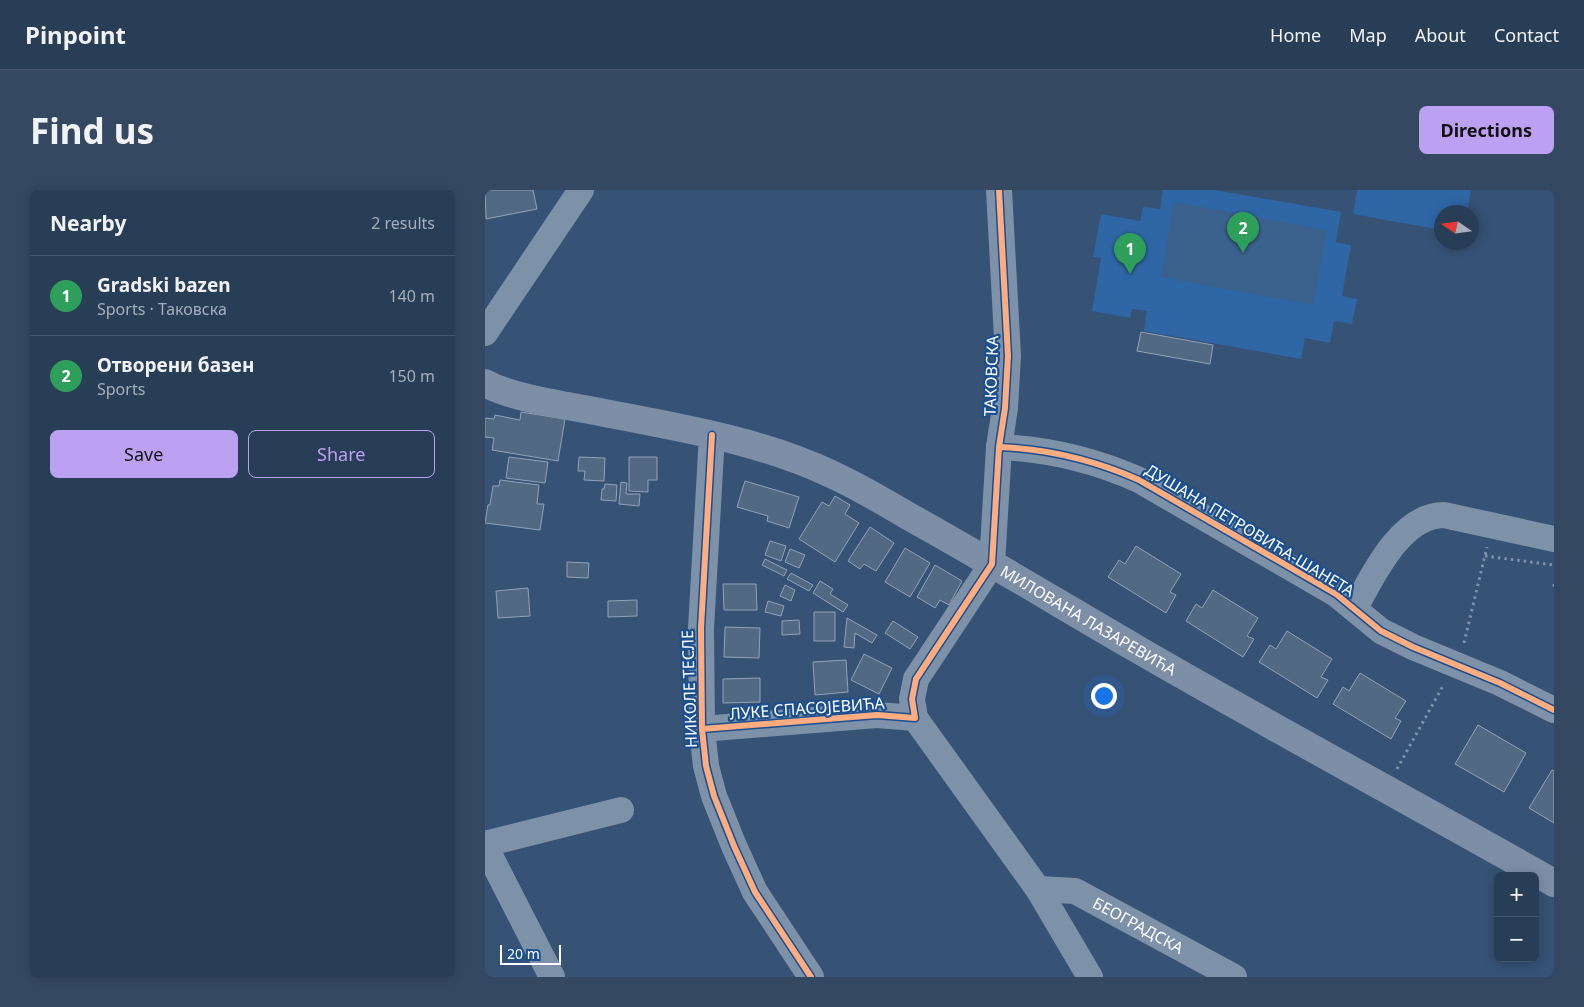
<!DOCTYPE html>
<html lang="en">
<head>
<meta charset="utf-8">
<style>
	:root { --surface:#283e57; --page:#344961; --text:#f1f3f6; --muted:#a5aeba; --line:#44576d; --accent:#bca0f2 }
	body { margin:0; font-family:"Noto Sans",sans-serif; background:var(--page); color:var(--text) }
	.controls { position:absolute; right:15px; bottom:15px; display:grid; overflow:hidden; border-radius:8px; box-shadow:0 2px 12px #0003 }
	.controls button { width:45px; height:45px; display:grid; place-items:center; padding:0; border:0; border-bottom:1px solid var(--line); background:var(--surface); color:var(--text); font:25px sans-serif }
	.compass { position:absolute; left:949px; top:15px; width:45px; height:45px; border-radius:50%; background:var(--surface); box-shadow:0 2px 12px #0003; rotate:283deg }
	.scale { position:absolute; left:15px; bottom:12px; width:61px; box-sizing:border-box; padding-left:5px; border:2px solid #fff; border-top:0; font-size:14px; line-height:18px; white-space:nowrap; color:#fff; -webkit-text-stroke:4px #1b4f8f; paint-order:stroke }
	.you { position:absolute; left:618px; top:505px; width:18px; height:18px; margin:-12px; border:4px solid #fff; border-radius:50%; background:#1a73e8; box-shadow:0 0 0 8px #1a73e833 }
	.badge { display:grid; place-items:center; width:32px; height:32px; border-radius:50%; background:var(--accent); color:#fff; font-size:16px; font-weight:700 }
	.pin { position:absolute; translate:-50% -41px; filter:drop-shadow(0 1px 2px #0008) }
	.pin::after { content:''; position:absolute; top:26px; width:18px; height:15px; background:inherit; clip-path:polygon(0 0,100% 0,50% 100%) }
	.list { margin:0; padding:0; list-style:none }
	h2 { display:flex; justify-content:space-between; align-items:center; height:65px; margin:0; padding:0 20px; font-size:21px }
	h2 small { font-size:16px; font-weight:400; color:var(--muted) }
	.list li { display:grid; grid-template-columns:32px 1fr auto; gap:15px; align-items:center; box-sizing:border-box; height:80px; padding:0 20px; border-top:1px solid var(--line) }
	.list b { display:block; font-size:19px; white-space:nowrap }
	.list p { margin:0; font-size:16px; white-space:nowrap; color:var(--muted) }
	.list em { font-size:16px; font-style:normal; color:var(--muted) }
	.actions { display:flex; gap:10px; padding:15px 20px }
	.actions a { flex:1; padding:11px 0; border:1px solid var(--accent); border-radius:8px; text-align:center; font-size:18px; color:var(--accent) }
	.actions .main { background:var(--accent); color:#111 }
	.map { position:relative; flex:none; width:1069px; height:787px; overflow:hidden; border-radius:8px }
	header { display:flex; align-items:center; gap:30px; box-sizing:border-box; height:70px; padding:0 25px; background:var(--surface); border-bottom:1px solid var(--line) }
	header strong { font-size:24px }
	nav { display:flex; gap:28px; margin-inline-start:auto; font-size:18px }
	.intro { display:flex; align-items:center; justify-content:space-between; box-sizing:border-box; height:120px; padding:0 30px }
	h1 { margin:0; font-size:35px }
	.button { padding:12px 22px; border-radius:8px; background:var(--accent); color:#111; font-size:18px; font-weight:700 }
	main { display:flex; gap:30px; padding:0 30px }
	aside { flex:1; background:var(--surface); border-radius:8px; box-shadow:0 2px 12px #0003 }
	.map>svg:first-child { display:block }
	.green { fill:#2f66a5 }
	.water { fill:#3b618d }
	.building { fill:#526984; stroke:#92a2b6 }
	.lines { fill:none; stroke-linecap:round; stroke-linejoin:round }
	.path { stroke:#7d92a8; stroke-width:3; stroke-dasharray:2.5 4; stroke-linecap:butt }
	.minor { stroke:#7d92a8; stroke-width:26 }
	.major { stroke:#7d8ea7; stroke-width:28 }
	.cycleway-casing { stroke:#1b4f8f; stroke-width:9 }
	.cycleway { stroke:#ffac80; stroke-width:6 }
	.labels { text-anchor:middle; dominant-baseline:central; stroke-width:4.5; stroke-linejoin:round; paint-order:stroke }
	.street-label { font-size:16px; fill:#fff; stroke:#1b4f8f }
</style>
</head>
<body>
<header>
<strong>Pinpoint</strong>
<nav><a>Home</a><a>Map</a><a>About</a><a>Contact</a></nav>
</header>
<div class="intro"><h1>Find us</h1><a class="button">Directions</a></div>
<main>
<aside>
<h2>Nearby<small>2 results</small></h2>
<ul class="list">
<li><span class="badge" style="background:#2e9e5b">1</span><div><b>Gradski bazen</b><p>Sports · Таковска</p></div><em>140 m</em></li>
<li><span class="badge" style="background:#2e9e5b">2</span><div><b>Отворени базен</b><p>Sports</p></div><em>150 m</em></li>
</ul>
<div class="actions"><a class="main">Save</a><a>Share</a></div>
</aside>
<div class="map">
<svg width="1069" height="787" viewBox="0 0 1069 787">
	<rect width="100%" height="100%" fill="#365274"/>
	<path class="green" d="M 678,0 L 730,0 L 856,22 L 851,52 L 866,55 L 857,106 L 872,109 L 867,134 L 849,131 L 845,153 L 820,148 L 816,169 L 659,141 L 662,121 L 647,119 L 645,128 L 607,121 L 616,68 L 608,67 L 616,24 L 655,31 L 658,17 L 675,19 Z
		M 872,0 L 986,0 L 982,22 L 956,22 L 956,40 L 868,24 Z"/>
	<path class="water" d="M 689,12 L 841,40 L 828,115 L 676,87 Z"/>
	<path class="building" d="M 0,0 L 48,0 L 52,19 L 1,29 Z
		M 656,142 L 728,155 L 725,174 L 652,161 Z
		M 36,222 L 80,229 L 73,271 L 7,260 L 9,248 L 0,247 L 0,228 L 9,229 L 10,225 L 35,230 Z
		M 24,267 L 63,272 L 60,293 L 21,288 Z
		M 94,267 L 120,268 L 119,291 L 99,290 L 100,281 L 93,281 Z
		M 144,267 L 172,267 L 172,290 L 163,290 L 163,302 L 144,301 Z
		M 15,290 L 54,295 L 52,314 L 59,314 L 55,340 L 0,333 L 3,315 L 5,315 L 8,296 L 14,296 Z
		M 260,291 L 314,307 L 304,338 L 282,331 L 283,326 L 252,317 Z
		M 136,292 L 142,293 L 141,304 L 155,304 L 154,316 L 134,314 Z
		M 120,294 L 132,295 L 131,311 L 116,310 L 117,299 L 119,299 Z
		M 350,306 L 365,315 L 360,324 L 374,333 L 350,372 L 314,349 L 337,312 L 344,316 Z
		M 385,337 L 409,353 L 391,381 L 379,374 L 375,379 L 363,371 Z
		M 285,351 L 301,356 L 296,371 L 280,365 Z
		M 651,356 L 696,384 L 685,402 L 691,405 L 681,423 L 623,387 L 634,370 L 640,374 Z
		M 420,358 L 445,373 L 425,407 L 400,392 Z
		M 305,359 L 320,365 L 314,378 L 300,372 Z
		M 280,369 L 302,380 L 299,386 L 277,375 Z
		M 82,372 L 104,373 L 103,388 L 82,387 Z
		M 450,375 L 477,391 L 464,415 L 455,410 L 450,418 L 432,407 Z
		M 306,383 L 328,395 L 324,401 L 302,389 Z
		M 335,391 L 348,399 L 345,404 L 363,415 L 358,422 L 328,403 Z
		M 238,394 L 271,394 L 272,420 L 239,420 Z
		M 300,395 L 310,400 L 306,411 L 295,406 Z
		M 43,398 L 45,426 L 13,428 L 11,401 Z
		M 728,400 L 773,428 L 762,446 L 769,449 L 758,467 L 701,431 L 711,414 L 717,418 Z
		M 152,410 L 152,426 L 123,427 L 123,411 Z
		M 283,411 L 299,416 L 296,426 L 280,422 Z
		M 329,422 L 350,422 L 350,451 L 329,451 Z
		M 362,428 L 392,445 L 387,453 L 370,443 L 369,458 L 359,457 Z
		M 314,430 L 315,444 L 297,445 L 297,431 Z
		M 408,431 L 433,447 L 425,459 L 400,443 Z
		M 240,437 L 275,438 L 274,468 L 239,467 Z
		M 802,441 L 847,469 L 836,487 L 843,490 L 832,508 L 774,472 L 785,455 L 791,459 Z
		M 379,464 L 407,478 L 394,504 L 366,490 Z
		M 361,470 L 363,502 L 330,505 L 328,472 Z
		M 875,483 L 921,511 L 910,528 L 916,531 L 906,549 L 848,514 L 858,497 L 864,501 Z
		M 275,488 L 275,512 L 238,513 L 238,489 Z
		M 993,535 L 1041,563 L 1019,602 L 970,574 Z
		M 1067,580 L 1069,581 L 1069,633 L 1044,618 Z"/>
	<g class="lines">
		<path class="path" d="M 1000,366 L 1069,375
			M 1069,394 L 1069,397
			M 979,453 L 1002,357
			M 912,579 L 959,494"/>
		<g class="minor">
			<path d="M 0,143 L 96,0"/>
			<path d="M 227,245 L 216,438 L 217,539 L 221,576 L 229,606 L 249,656 L 270,702 L 326,787"/>
			<path d="M 514,257 C 563,259 609,270 654,290 L 851,404 L 896,441 L 928,457 L 1015,493 L 1069,520"/>
			<path d="M 870,418 C 888,385 916,325 959,325 L 1069,349"/>
			<path d="M 430,528 L 553,699 L 605,787"/>
			<path d="M 217,539 L 392,525 L 430,528 L 427,509 L 431,489 L 507,374 L 514,257 L 520,218 L 523,166 L 514,0"/>
			<path d="M 0,654 L 136,620"/>
			<path d="M 0,656 L 67,787"/>
			<path id="s1" d="M 553,699 L 590,701 L 749,787"/>
		</g>
		<path class="major" id="s2" d="M 0,193 C 27,208 78,215 110,221 C 189,237 272,249 346,284 C 373,296 399,312 425,327 C 501,369 576,415 652,459 C 790,539 930,614 1069,693"/>
		<defs>
			<path id="cycleway" d="M 227,245 L 216,438 L 217,539 L 221,576 L 229,606 L 249,656 L 270,702 L 326,787
				M 514,257 C 563,259 609,270 654,290 L 851,404 L 896,441 L 928,457 L 1015,493 L 1069,520
				M 217,539 L 392,525 L 430,528 L 427,509 L 431,489 L 507,374 L 514,257 L 520,218 L 523,166 L 514,0"/>
		</defs>
		<use href="#cycleway" class="cycleway-casing"/>
		<use href="#cycleway" class="cycleway"/>
	</g>
	<g class="labels">
		<g class="street-label">
			<text transform="translate(506 186) rotate(-88)">ТАКОВСКА</text>
			<text transform="translate(765 340) rotate(31)">ДУШАНА ПЕТРОВИЋА-ШАНЕТА</text>
			<text stroke="none"><textPath href="#s2" startOffset="655">МИЛОВАНА ЛАЗАРЕВИЋА</textPath></text>
			<text transform="translate(204 499) rotate(-92)">НИКОЛЕ ТЕСЛЕ</text>
			<text transform="translate(322 518) rotate(-4)">ЛУКЕ СПАСОЈЕВИЋА</text>
			<text stroke="none"><textPath href="#s1" startOffset="109">БЕОГРАДСКА</textPath></text>
		</g>
	</g>
</svg>
<div class="controls">
<button>+</button>
<button>−</button>
</div>
<svg class="compass" viewBox="-18 -18 36 36"><path d="M0-13l5 13h-10z" fill="#e53935"/><path d="M0 13l5-13h-10z" fill="#a5aeba"/></svg>
<div class="scale">20 m</div>
<div class="you"></div>
<div class="pin badge" style="left:645px;top:84px;background:#2e9e5b">1</div>
<div class="pin badge" style="left:758px;top:63px;background:#2e9e5b">2</div>
</div>
</main>
</body>
</html>
